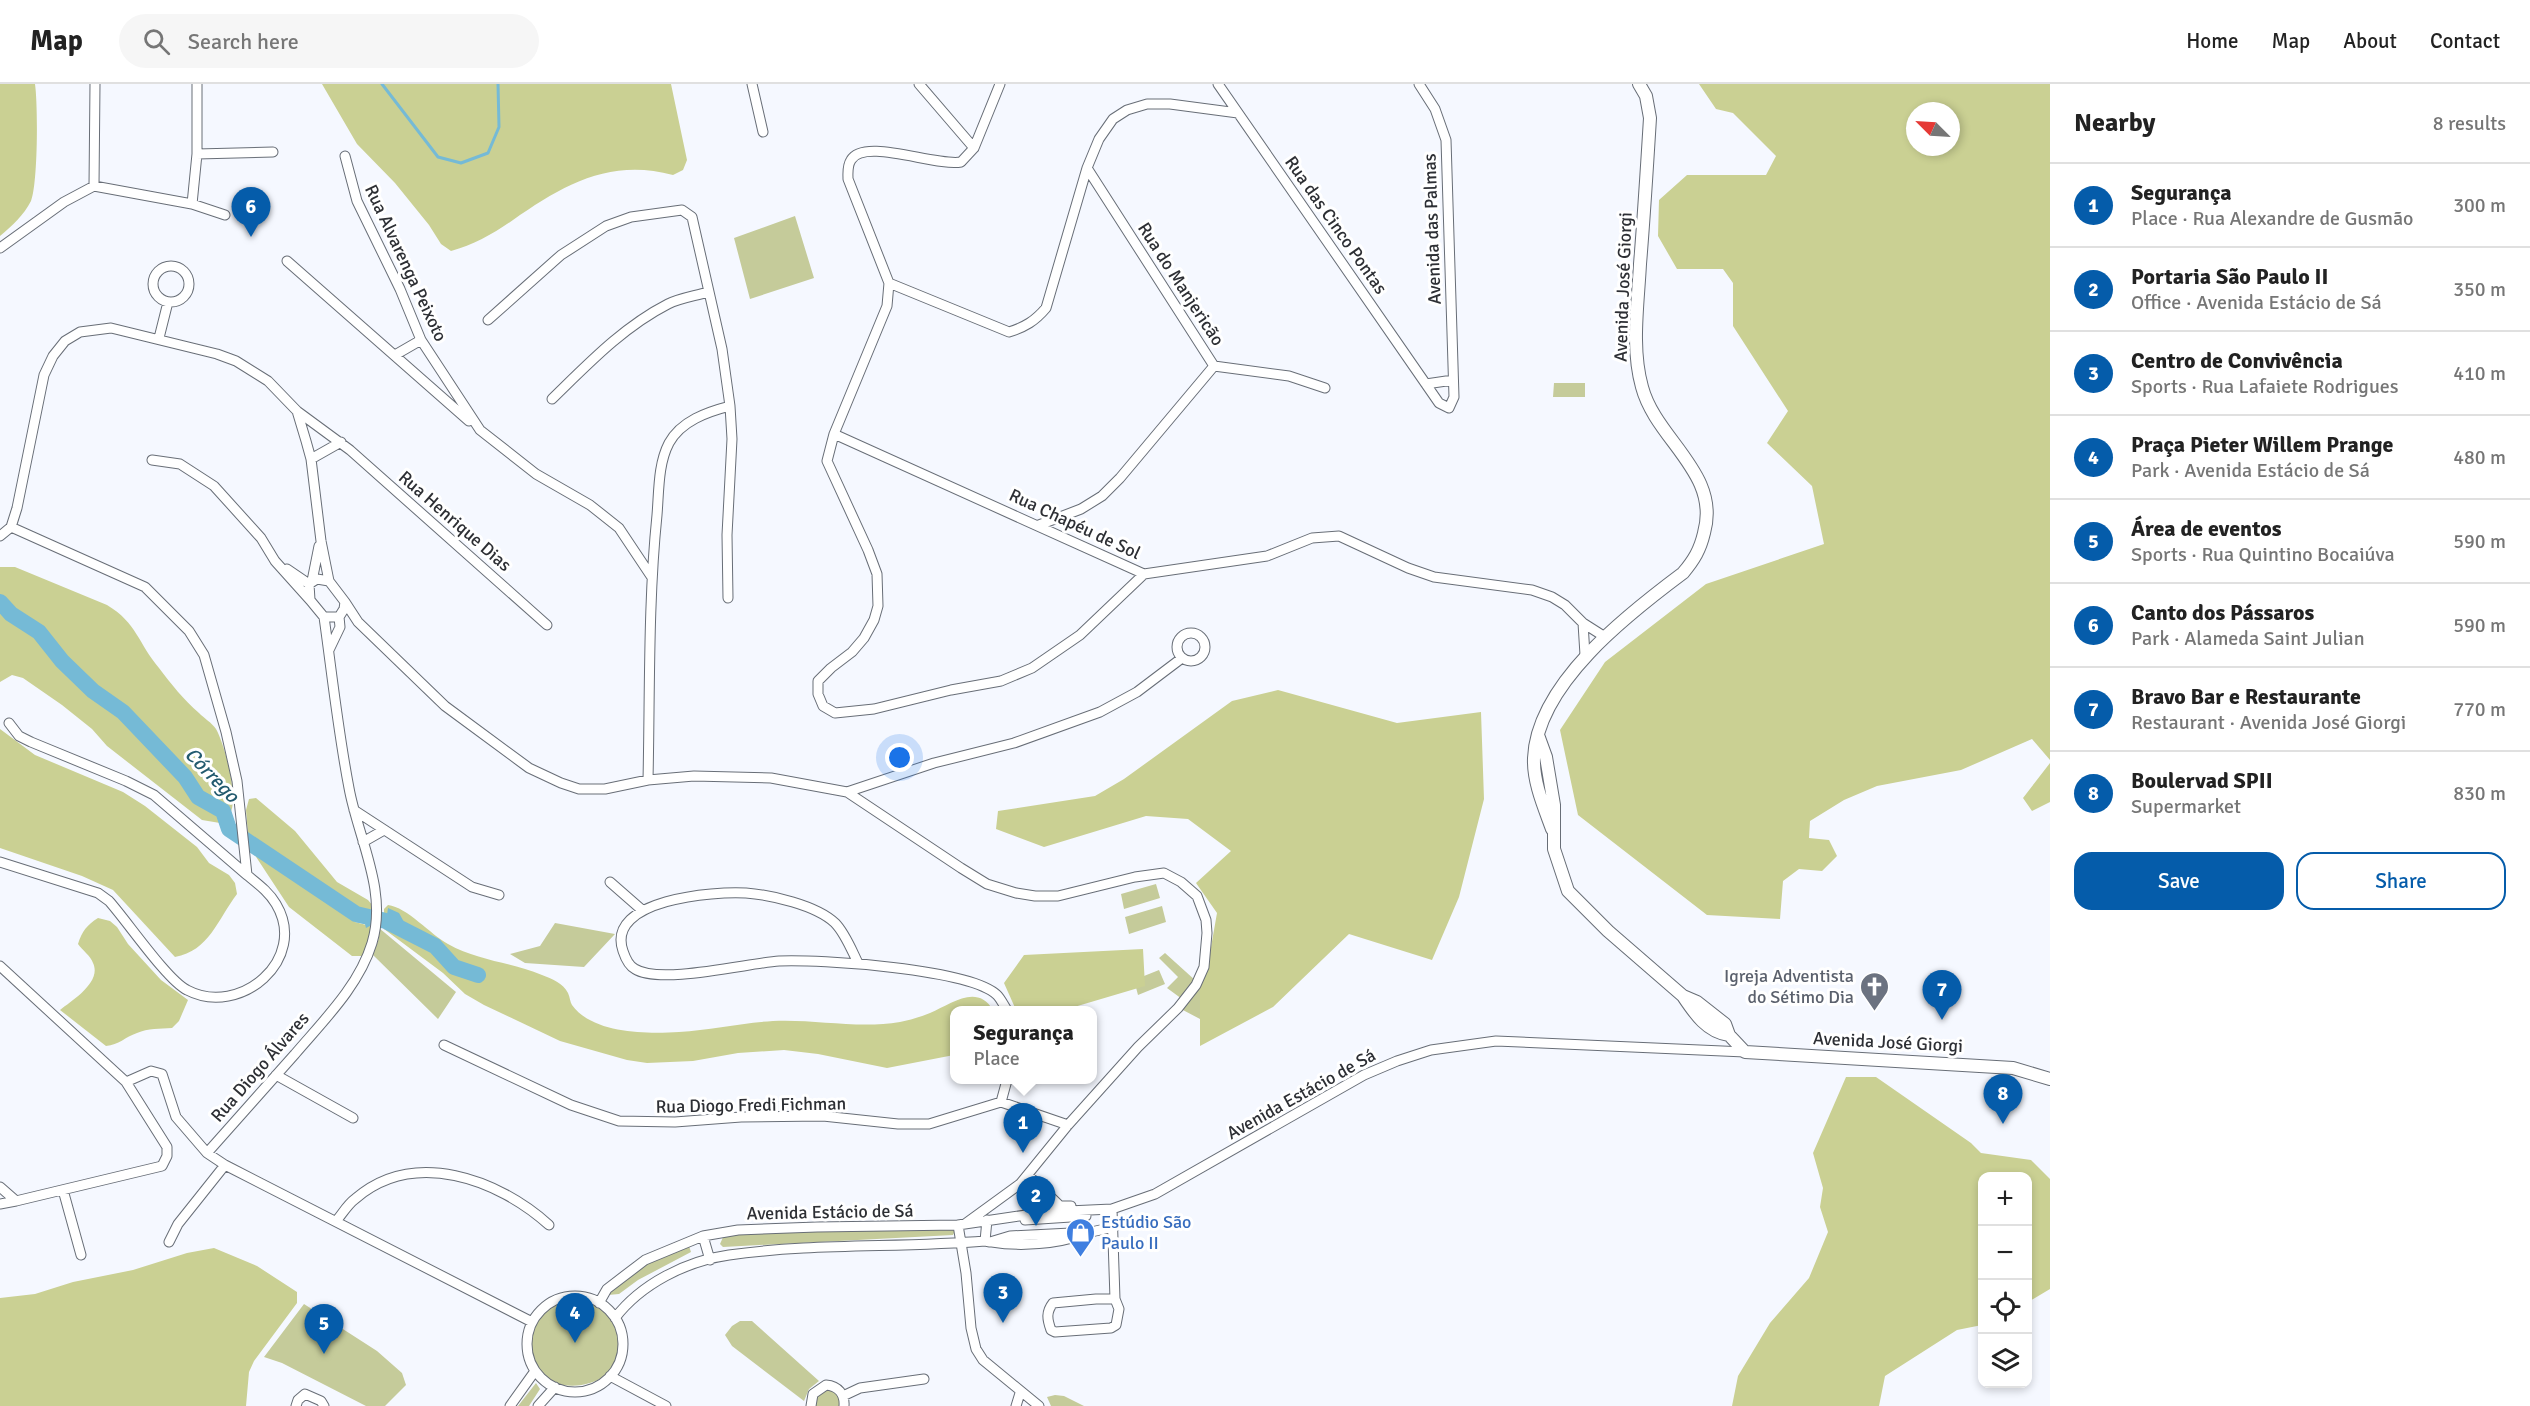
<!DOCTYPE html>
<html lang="en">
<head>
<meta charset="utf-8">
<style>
	:root { --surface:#fff; --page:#f6f6f6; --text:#222; --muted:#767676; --line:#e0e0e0; --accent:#055caa }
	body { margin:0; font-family:Signika,sans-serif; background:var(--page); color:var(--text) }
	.controls { position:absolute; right:18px; bottom:18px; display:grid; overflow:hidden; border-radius:12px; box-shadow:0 3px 9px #0003 }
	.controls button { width:54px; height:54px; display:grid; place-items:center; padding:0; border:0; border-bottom:2px solid var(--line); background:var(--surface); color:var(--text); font:30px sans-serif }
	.compass { position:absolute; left:1906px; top:18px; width:54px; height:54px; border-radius:50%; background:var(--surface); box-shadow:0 3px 9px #0003; rotate:294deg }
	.you { position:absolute; left:900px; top:674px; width:21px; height:21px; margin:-15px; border:4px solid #fff; border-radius:50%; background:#1a73e8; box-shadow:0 0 0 9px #1a73e833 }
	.badge { display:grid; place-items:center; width:39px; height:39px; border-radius:50%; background:var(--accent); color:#fff; font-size:20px; font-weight:700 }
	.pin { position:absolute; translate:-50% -50px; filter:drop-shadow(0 2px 3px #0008) }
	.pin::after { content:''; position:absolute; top:32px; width:21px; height:18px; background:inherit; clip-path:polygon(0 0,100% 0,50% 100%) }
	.popup { position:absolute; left:950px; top:922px; width:147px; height:78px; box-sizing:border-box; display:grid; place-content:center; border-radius:12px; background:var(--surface); filter:drop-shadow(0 2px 4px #0005); font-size:20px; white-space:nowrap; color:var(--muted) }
	.popup b { font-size:22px; color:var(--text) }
	.popup::after { content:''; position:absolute; left:50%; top:100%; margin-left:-12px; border:12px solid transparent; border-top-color:var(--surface) }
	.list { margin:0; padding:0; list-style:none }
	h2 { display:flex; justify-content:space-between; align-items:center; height:78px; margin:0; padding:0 24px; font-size:26px }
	h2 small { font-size:20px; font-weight:400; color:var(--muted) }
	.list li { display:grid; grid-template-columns:39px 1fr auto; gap:18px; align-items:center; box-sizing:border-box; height:84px; padding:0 24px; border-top:2px solid var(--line) }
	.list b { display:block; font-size:22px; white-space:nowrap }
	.list p { margin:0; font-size:20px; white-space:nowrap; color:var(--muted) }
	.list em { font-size:20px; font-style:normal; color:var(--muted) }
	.actions { display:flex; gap:12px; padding:18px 24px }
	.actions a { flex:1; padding:14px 0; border:2px solid var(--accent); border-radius:18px; text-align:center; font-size:21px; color:var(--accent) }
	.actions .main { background:var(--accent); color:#fff }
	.icon { flex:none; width:33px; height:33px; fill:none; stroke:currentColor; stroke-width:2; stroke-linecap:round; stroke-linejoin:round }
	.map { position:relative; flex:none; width:2050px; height:1322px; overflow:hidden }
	header { display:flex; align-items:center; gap:36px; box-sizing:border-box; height:84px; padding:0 30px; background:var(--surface); border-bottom:2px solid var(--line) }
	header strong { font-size:28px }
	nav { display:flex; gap:33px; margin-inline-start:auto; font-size:21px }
	.search { width:420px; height:54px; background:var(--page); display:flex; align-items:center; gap:15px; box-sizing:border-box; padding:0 21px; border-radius:33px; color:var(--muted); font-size:22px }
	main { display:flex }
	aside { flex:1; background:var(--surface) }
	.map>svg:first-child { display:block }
	.green { fill:#c5cb9a }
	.forest { fill:#cad093; fill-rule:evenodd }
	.water { fill:#75bad6 }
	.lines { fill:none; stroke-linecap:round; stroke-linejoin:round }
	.stream { stroke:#75bad6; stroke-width:3 }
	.river { stroke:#75bad6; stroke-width:16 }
	.minor-casing { stroke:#686e77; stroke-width:11 }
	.tertiary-casing { stroke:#686e77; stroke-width:14 }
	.minor { stroke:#fff; stroke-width:9 }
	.tertiary { stroke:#fff; stroke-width:12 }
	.labels { text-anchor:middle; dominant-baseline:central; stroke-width:6; stroke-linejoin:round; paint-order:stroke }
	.street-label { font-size:18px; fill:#2d2f34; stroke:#fff }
	.worship-label { font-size:18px; fill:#5b616d; stroke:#fff; text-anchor:end }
	.shop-label { font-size:18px; fill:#366cbe; stroke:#fff; text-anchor:start }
	.water-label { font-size:20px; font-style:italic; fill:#225a6e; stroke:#fff }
</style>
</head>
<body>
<header>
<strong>Map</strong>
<div class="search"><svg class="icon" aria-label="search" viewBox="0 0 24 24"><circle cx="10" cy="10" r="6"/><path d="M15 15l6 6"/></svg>Search here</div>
<nav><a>Home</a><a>Map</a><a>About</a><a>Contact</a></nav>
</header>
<main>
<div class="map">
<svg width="2050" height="1322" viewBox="0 0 2050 1322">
	<rect width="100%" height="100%" fill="#f5f8ff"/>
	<path class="green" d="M 795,132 L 814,194 L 750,215 L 734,154 Z
		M 1554,299 L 1585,299 L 1585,313 L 1553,313 Z
		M 1156,800 L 1160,814 L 1124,825 L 1121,810 Z
		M 1162,822 L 1166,838 L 1129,850 L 1125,833 Z
		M 555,839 L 615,850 L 584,883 L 525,879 L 510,870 L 540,862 Z
		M 379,844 L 456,908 L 438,935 L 373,871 L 379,854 Z
		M 1165,869 L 1196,897 L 1182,915 L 1167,904 L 1178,893 L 1159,874 Z
		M 1159,886 L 1165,900 L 1138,911 L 1134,896 Z
		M 1200,899 L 1200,935 L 1181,925 Z
		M 948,1141 L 956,1145 L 953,1151 L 723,1163 L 720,1160 L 724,1151 Z
		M 689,1162 L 691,1168 L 638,1196 L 619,1210 L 608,1211 L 609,1206 L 654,1175 Z
		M 572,1212 L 582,1213 L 598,1218 L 600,1216 C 607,1224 615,1232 619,1242 C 640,1295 563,1322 534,1284 C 526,1272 526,1257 530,1244 C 537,1225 553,1215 572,1212 Z
		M 304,1220 L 377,1267 L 402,1289 L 406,1301 L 385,1322 L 366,1322 L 282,1279 L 264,1273 Z
		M 740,1237 L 752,1237 L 819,1297 L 809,1305 L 804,1317 L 732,1262 L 725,1251 L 732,1242 Z
		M 536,1299 L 540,1305 L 529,1322 L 518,1322 Z
		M 826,1305 L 833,1306 L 840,1313 L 840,1322 L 815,1322 L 816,1312 Z
		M 1055,1311 L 1064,1312 L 1084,1322 L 1051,1322 L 1047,1313 Z"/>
	<path class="forest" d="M 0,0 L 35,0 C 38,20 38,100 31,117 C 24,131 12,142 0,152 Z
		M 322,0 L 671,0 L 687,76 L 683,86 L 673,91 C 610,74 563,101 513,136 C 494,149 474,161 451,167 L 441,160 L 429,141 L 395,99 L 357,60 Z
		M 1699,0 L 2050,0 L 2050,676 L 2032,655 L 1961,686 L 1877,702 L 1844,716 L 1810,737 L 1809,754 L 1829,756 L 1837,772 L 1822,787 L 1799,785 L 1783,797 L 1780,835 L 1707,831 L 1578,731 L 1560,646 L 1605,578 L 1706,500 L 1824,460 L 1812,402 L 1767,359 L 1788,327 L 1733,242 L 1733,199 L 1723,185 L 1677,185 L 1658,152 L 1659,116 L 1687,91 L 1766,91 L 1776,72 L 1733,29 L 1716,25 ZM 1915,27 L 1951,27 L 1951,63 L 1915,63 Z
		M 0,483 L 15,483 L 107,521 C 137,539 138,559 159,584 C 171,600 184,616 199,629 C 204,634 212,639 216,645 C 225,661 239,714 230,730 C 228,734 224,736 220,739 L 202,736 L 107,662 L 92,645 L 62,621 L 23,594 L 12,591 L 0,598 Z
		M 1278,606 L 1397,639 L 1481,628 L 1484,715 L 1459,813 L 1432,876 L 1349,850 L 1273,923 L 1200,962 L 1200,900 L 1207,886 L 1217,829 L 1196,799 L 1231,767 L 1188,735 L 1146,732 L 1044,763 L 996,745 L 998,727 L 1095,712 L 1124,695 L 1232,617 Z
		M 0,645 L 35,671 L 123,708 L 145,722 L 197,763 L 209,779 L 229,791 L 235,799 L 237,810 C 218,835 209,867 175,873 L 113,806 L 82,792 L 0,764 Z
		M 2050,679 L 2050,718 L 2032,727 L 2023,714 Z
		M 256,714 L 295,747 L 337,798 L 368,816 L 373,822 L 371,851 L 363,872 L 352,872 L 289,823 L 249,762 L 246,726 L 249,715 ZM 349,824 L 355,827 L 367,826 L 369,831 L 370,842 L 355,838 L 346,828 Z
		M 388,821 C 407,823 431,851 448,860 C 478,877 511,878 542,891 C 552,895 563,899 568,909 C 570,913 570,918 572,921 C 593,950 647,950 679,948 C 710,946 741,939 773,937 C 815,935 858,945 900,938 C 910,936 920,933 930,929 C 951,920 977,899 993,926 L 954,926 L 954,971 L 887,984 L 818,970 L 784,966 L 738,969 L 693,977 L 647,979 L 627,976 L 560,957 L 484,921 L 465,910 L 443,889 L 384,845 L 384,825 Z
		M 98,834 L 110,837 L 117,843 L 128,860 L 161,896 L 188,916 L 179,937 L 172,944 C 160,945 148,944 137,949 C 125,953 119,961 106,962 L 60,926 C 73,916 102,898 93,879 C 91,872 82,866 78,860 C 82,847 87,841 98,834 Z
		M 1143,865 L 1145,902 L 1064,926 L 1016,926 L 1004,899 L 1024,871 Z
		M 1846,993 L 1876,993 L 1971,1059 L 1981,1069 L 2031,1076 L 2050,1095 L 2050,1205 L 2028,1218 L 2028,1092 L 1982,1092 L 1982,1241 L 1957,1246 L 1885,1292 L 1879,1322 L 1732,1322 L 1738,1292 L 1770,1239 L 1809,1194 L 1828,1148 L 1820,1123 L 1823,1104 L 1813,1069 Z
		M 214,1164 L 257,1182 L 297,1208 L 297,1219 L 254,1277 L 249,1288 L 246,1322 L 0,1322 L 0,1214 L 35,1210 L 73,1198 L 133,1186 L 187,1169 Z"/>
	<path class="water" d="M 349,824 L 355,827 L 367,826 L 368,829 L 371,828 L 370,842 L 366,844 L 365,840 L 355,838 L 346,828 Z
		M 388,824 L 399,829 L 404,838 L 393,849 L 385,844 Z"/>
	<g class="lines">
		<path class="stream" d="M 382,0 L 438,73 L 461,79 L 488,69 L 499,43 L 498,0"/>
		<path class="river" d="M 0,518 L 11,530 L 39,548 L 62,577 L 93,607 L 123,628 L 185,693 L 198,713 L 223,727 L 229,745 L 356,830 L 386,837 L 435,862 L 454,883 L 478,891"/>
		<defs>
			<path id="minor" d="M 752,0 L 763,48
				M 919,0 L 974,64
				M 1000,0 L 974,64 L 961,78 C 936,83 864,53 851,76 C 847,82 848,89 848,95 L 889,199 L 887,222 L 834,350 L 827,377 L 868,466 L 877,490 L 878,522 L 874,536 L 864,554 L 852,568 L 831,584 L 818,597 L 818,610 L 823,622 L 835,629 L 874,625 L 951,606 L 1001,597 L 1032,584 L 1080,551 L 1144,490
				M 1218,0 L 1439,319 L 1449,324 L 1454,313 L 1446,56 L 1435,25 L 1419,0
				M 197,70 L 273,68
				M 345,72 L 357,117 L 400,205 L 421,256 L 480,346 L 536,390 L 590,421 L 619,444 L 651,492
				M 94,102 L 95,0
				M 192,120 L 197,70 L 197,0
				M 0,164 L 64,118 L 94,102 L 192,120 L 225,131
				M 287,177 L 469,337
				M153 200a18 18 0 1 1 36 0a18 18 0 1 1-36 0Z
				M 889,199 L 1009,248 C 1025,243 1035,237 1046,224 L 1087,84 L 1099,55 L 1113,35 L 1127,26 L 1147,20 L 1170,20 L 1238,29
				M 488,236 L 561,171 L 606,142 L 631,133 L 682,126 L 692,133 L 722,265 L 730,322 L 732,355 L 727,451 L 728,514
				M 159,254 L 168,218
				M 395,271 L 421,256
				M 1214,282 L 1289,292 L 1325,304
				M 1426,300 L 1453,296
				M 552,315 C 588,280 623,243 668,220 C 680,214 695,212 708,208
				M 297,327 L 350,366 L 547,541
				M 834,350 L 1144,490 L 1267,472 L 1312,454 L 1339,452 L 1408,484 L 1434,493 L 1532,506 L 1552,513 L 1565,521 L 1583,539 L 1585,571
				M 311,375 L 341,358
				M 152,376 L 180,380 L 214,402 L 261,454 L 275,477 L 310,516
				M 1039,441 L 1081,425 L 1102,412 L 1120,394 L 1214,282 L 1087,84
				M 0,452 L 11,443 L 17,424 L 44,291 L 53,272 L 65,257 L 80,248 L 111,244 L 217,270 L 236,277 L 268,297 L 297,327 L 306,357 L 311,375 L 321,457 L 329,497
				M 287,485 L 309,500
				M 317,495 L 329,497 L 345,518 L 344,525 L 339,533 L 324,533 L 310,516 L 309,500 Z
				M 312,497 L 319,462
				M 345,518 L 358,538 L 445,622 L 529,684 L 561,699 L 579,705 L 605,705 L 648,696 L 694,692 L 771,694 L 847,708 L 961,784 L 987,800 L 1016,809 L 1035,812 L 1058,812 L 1135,793 L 1164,789 L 1181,798 L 1197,812 L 1206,836 L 1207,849 L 1204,883 L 1196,901 L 1178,924 L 1138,963 L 1068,1041 L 1020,1100 L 965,1140
				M 324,533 C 332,590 338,647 349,704 C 358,754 388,807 372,859 C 359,902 323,937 295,970 C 266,1003 236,1036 207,1069 L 225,1081 L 532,1238
				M 1583,539 L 1605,553
				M1177 563a14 14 0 1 1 28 0a14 14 0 1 1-28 0Z
				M 329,566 L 340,543 L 339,533
				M 9,639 L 19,652 L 31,658 L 126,697 L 154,711 L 247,791
				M 648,696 C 650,608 648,519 657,431 C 659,407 658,380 669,359 C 681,337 707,328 730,322
				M 847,708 L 934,679 L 1014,659 L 1100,628 L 1137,608 L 1182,574
				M 354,726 L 472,803 L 499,811
				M 363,758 L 384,746
				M 0,778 L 98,809 L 109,817 C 127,837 167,896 187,906 C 240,934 309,875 276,820 C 269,808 258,800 247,791 L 237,697 L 226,648 L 204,571 L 189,547 L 145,503 L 11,443
				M 610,798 L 642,826
				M 858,879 C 852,867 845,849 835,839 C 816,821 771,811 746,809 C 715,807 605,815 623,867 C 625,873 629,882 635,885 C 660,901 749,879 779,877 C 819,875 970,885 997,911 C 1001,915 1004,922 1007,926
				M 0,882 L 126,998 L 151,987 L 162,990 L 176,1033 L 207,1069
				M 444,961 L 571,1021 L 619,1037 L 675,1038 L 741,1033 L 823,1032 L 898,1040 L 929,1040 L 1001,1018 L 1068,1041
				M 276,991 L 353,1034
				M 1001,1018 L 1007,996
				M 1028,1091 L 1060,1122 L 1071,1122
				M 1020,1100 L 1049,1123 L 1058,1122
				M 0,1103 L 16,1117 L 162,1082 L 167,1072 L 167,1063 L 126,998
				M 63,1106 L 81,1171
				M 0,1120 L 16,1117
				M 1112,1125 L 1115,1215
				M 337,1136 C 342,1130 348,1120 355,1115 C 414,1064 498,1095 549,1141
				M 987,1136 L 985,1157 L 990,1158 L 1010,1152 L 1091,1148 L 1114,1143
				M 1025,1136 L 1086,1132
				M 958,1141 L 966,1189 L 971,1244 L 976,1265 L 983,1276 L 1039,1322
				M 703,1152 L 710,1176
				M 169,1158 L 178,1140 L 225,1081
				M 992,1158 C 1021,1163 1057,1160 1085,1150
				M527 1260a48 48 0 1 1 96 0a48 48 0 1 1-96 0Z
				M 1096,1215 L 1115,1215 L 1119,1225 L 1116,1241 L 1111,1244 L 1055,1248 L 1051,1246 C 1047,1235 1046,1228 1053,1219 Z
				M 599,1219 L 607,1205 L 645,1176 L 703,1152 L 738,1146 L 817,1143 L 958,1141 L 1046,1128 L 1112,1125 L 1155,1110 L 1364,991 L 1397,977 L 1431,966 L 1496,957 L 1745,968
				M 615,1234 C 641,1200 686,1177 729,1171 C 813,1159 900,1164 985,1157
				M 610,1292 L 666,1322
				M 843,1312 L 860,1304 L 924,1295
				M 296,1322 L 298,1316 L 305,1310 L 321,1317 L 324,1322
				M 510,1322 L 535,1287
				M 538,1322 L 555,1303
				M 811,1322 L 813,1310 L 826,1301 C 838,1302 845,1310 844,1322
				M 1016,1322 L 1020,1309"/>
			<path id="tertiary" d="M 1538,651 L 1546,673 L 1554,721 L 1554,765 L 1568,807 L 1608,847 L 1683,912 C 1695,930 1707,948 1729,951
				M 1552,745 C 1544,723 1533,698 1534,674 C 1537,600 1628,530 1683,489 C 1694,476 1700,466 1704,449 C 1721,389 1656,356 1642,303 C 1631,264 1638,220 1640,180 C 1644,132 1647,83 1650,34 L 1646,12 L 1639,0
				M 1683,912 L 1697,918 L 1725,940 L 1729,951 L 1745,968 L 2013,984 L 2050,995"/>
		</defs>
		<use href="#minor" class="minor-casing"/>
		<use href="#tertiary" class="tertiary-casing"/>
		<use href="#minor" class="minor"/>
		<use href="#tertiary" class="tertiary"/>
	</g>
	<defs>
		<symbol id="church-pin" viewBox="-11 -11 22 30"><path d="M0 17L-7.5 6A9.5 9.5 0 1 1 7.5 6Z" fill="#6b7280" stroke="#fff"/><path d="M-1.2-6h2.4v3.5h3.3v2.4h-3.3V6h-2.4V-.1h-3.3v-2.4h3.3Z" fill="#fff"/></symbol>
		<symbol id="shop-pin" viewBox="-11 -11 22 30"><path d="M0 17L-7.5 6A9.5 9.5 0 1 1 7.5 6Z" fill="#3f7fe0" stroke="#fff"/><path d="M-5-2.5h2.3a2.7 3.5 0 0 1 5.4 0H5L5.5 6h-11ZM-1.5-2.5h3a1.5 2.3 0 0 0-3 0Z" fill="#fff"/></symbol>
	</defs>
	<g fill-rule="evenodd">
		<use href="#church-pin" x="1858" y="886" width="33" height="45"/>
		<use href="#shop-pin" x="1064" y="1132" width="33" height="45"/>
	</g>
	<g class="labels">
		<g class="street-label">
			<text transform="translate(1336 141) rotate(55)">Rua das Cinco Pontas</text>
			<text transform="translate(1432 145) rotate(-92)">Avenida das Palmas</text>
			<text transform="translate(406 179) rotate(65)">Rua Alvarenga Peixoto</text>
			<text transform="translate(1181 200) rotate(57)">Rua do Manjericão</text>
			<text transform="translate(1623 203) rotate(-88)">Avenida José Giorgi</text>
			<text transform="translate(455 437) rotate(41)">Rua Henrique Dias</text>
			<text transform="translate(1075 440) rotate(25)">Rua Chapéu de Sol</text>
			<text transform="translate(1888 958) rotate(3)">Avenida José Giorgi</text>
			<text transform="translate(260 983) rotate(-49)">Rua Diogo Álvares</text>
			<text transform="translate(1301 1010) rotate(-29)">Avenida Estácio de Sá</text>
			<text transform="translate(751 1021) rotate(-1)">Rua Diogo Fredi Fichman</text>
			<text transform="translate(830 1128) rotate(-1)">Avenida Estácio de Sá</text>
		</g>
		<g class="worship-label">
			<text x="1854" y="892">Igreja Adventista<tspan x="1854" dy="21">do Sétimo Dia</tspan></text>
		</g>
		<g class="shop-label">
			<text x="1101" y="1138">Estúdio São<tspan x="1101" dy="21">Paulo II</tspan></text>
		</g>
		<g class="water-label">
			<text transform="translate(212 691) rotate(46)">Córrego</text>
		</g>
	</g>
</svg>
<div class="controls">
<button>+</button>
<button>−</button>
<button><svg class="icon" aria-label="locate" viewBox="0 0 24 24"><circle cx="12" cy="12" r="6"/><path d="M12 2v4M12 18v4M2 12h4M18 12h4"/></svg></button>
<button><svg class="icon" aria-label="layers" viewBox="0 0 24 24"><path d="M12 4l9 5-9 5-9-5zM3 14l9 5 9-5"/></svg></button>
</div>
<svg class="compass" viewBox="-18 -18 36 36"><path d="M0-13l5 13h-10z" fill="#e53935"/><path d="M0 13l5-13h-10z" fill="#767676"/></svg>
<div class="you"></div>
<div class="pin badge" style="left:1023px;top:1069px">1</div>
<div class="popup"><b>Segurança</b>Place</div>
<div class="pin badge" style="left:1036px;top:1142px">2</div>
<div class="pin badge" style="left:1003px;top:1239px">3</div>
<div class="pin badge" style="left:575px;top:1259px">4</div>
<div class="pin badge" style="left:324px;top:1270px">5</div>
<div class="pin badge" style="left:251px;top:153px">6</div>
<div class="pin badge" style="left:1942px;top:936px">7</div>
<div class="pin badge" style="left:2003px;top:1040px">8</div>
</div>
<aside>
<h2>Nearby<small>8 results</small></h2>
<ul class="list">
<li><span class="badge">1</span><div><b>Segurança</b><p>Place · Rua Alexandre de Gusmão</p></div><em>300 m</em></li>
<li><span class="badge">2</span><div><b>Portaria São Paulo II</b><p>Office · Avenida Estácio de Sá</p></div><em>350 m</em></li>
<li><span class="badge">3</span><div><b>Centro de Convivência</b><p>Sports · Rua Lafaiete Rodrigues</p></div><em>410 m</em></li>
<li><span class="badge">4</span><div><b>Praça Pieter Willem Prange</b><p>Park · Avenida Estácio de Sá</p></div><em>480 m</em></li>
<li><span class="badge">5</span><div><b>Área de eventos</b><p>Sports · Rua Quintino Bocaiúva</p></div><em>590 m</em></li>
<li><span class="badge">6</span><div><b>Canto dos Pássaros</b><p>Park · Alameda Saint Julian</p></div><em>590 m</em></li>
<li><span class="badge">7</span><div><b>Bravo Bar e Restaurante</b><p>Restaurant · Avenida José Giorgi</p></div><em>770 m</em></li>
<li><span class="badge">8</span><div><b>Boulervad SPII</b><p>Supermarket</p></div><em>830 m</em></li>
</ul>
<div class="actions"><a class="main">Save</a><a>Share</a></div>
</aside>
</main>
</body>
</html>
